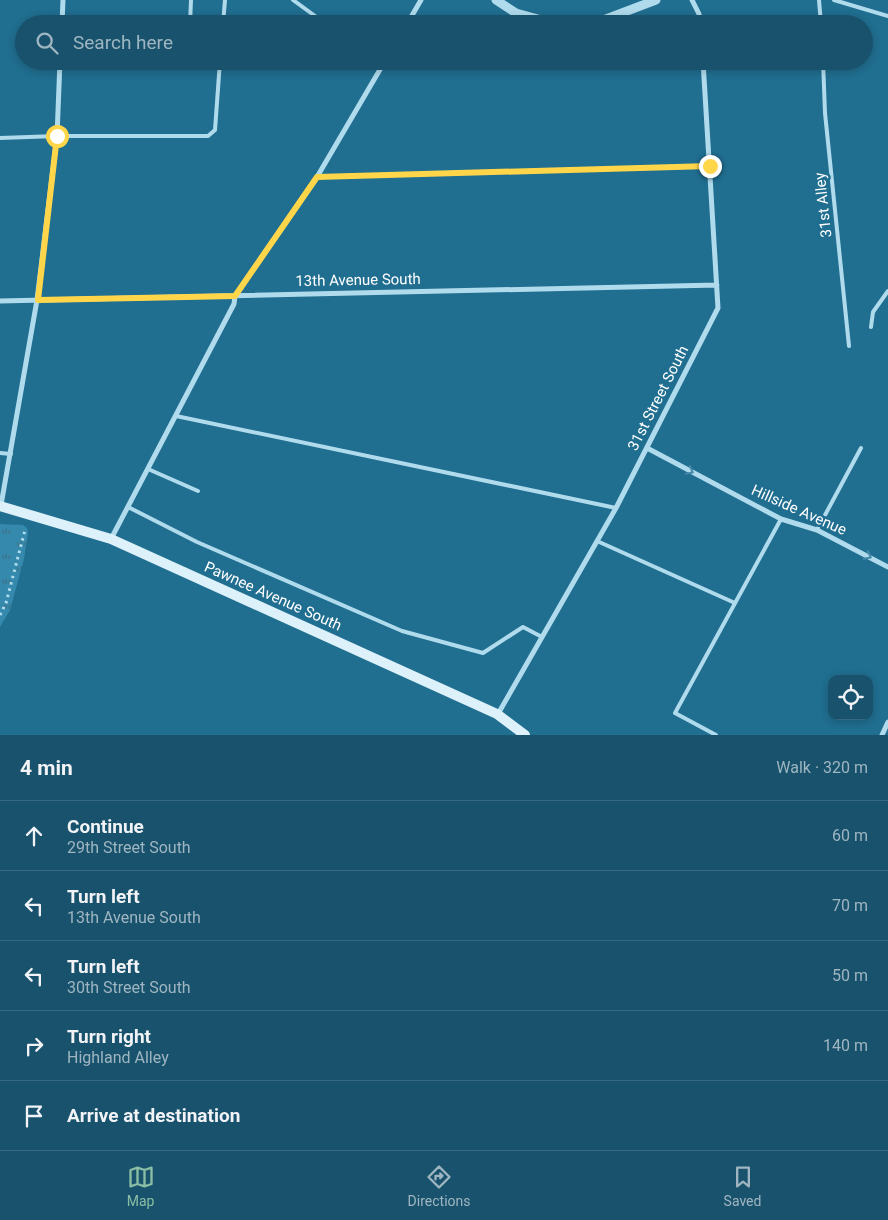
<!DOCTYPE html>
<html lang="en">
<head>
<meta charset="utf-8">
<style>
	:root { --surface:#18526c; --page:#255c74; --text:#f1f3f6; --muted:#9fb6c2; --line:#36697f; --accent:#8abfa5 }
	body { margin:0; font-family:Roboto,sans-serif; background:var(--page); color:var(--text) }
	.controls { position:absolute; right:15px; bottom:15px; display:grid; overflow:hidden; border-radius:10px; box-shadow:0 2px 8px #0003 }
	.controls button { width:45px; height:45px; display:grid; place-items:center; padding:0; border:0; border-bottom:1px solid var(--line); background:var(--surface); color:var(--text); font:25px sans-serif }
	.stop { position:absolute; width:15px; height:15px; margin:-11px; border:4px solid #ffd54a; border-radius:50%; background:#fff }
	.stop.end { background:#ffd54a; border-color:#fff; box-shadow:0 1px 5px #0008 }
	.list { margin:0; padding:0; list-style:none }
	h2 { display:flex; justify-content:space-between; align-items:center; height:65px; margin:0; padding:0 20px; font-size:21px }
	h2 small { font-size:16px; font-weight:400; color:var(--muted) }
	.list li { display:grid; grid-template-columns:32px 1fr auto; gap:15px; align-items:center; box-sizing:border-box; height:70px; padding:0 20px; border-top:1px solid var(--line) }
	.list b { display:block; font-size:19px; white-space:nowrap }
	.list p { margin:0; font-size:16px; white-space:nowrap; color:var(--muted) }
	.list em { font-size:16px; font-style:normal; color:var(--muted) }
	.icon { flex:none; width:28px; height:28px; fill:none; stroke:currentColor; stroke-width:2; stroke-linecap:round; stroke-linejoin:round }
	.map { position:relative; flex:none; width:888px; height:735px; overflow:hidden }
	.search { position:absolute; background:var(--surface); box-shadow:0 2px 8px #0003; left:15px; right:15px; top:15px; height:55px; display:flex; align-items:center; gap:12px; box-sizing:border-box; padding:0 18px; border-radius:28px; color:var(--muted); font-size:19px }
	.sheet { height:415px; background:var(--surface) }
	nav { display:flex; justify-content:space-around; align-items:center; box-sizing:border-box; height:70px; border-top:1px solid var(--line); background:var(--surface); font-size:14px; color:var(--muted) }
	nav a { display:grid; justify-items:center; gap:2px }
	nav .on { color:var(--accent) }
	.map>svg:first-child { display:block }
	.park { fill:url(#park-tufts) }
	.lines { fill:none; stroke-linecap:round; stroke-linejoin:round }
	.path { stroke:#b0dbed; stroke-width:3; stroke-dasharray:2.5 4; stroke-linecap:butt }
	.service { stroke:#b0dbed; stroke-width:4 }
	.minor { stroke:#b0dbed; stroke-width:5 }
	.tertiary { stroke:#b0dbed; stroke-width:9 }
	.secondary { stroke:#dcf1fa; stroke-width:10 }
	.oneway { stroke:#4489a7 }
	.route { stroke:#ffd54a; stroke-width:6 }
	.labels { text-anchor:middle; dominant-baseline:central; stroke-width:5; stroke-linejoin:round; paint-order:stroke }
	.street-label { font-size:15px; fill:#fff; stroke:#206e90 }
</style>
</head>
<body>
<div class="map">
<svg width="888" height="735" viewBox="0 0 888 735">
	<defs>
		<pattern id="park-tufts" width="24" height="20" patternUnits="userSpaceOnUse" patternTransform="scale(1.25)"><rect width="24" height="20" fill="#3489ad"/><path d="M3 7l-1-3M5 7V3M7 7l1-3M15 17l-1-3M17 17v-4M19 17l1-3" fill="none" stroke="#3e7186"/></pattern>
	</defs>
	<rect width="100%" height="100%" fill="#206e90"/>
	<path class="park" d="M 0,524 L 23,525 L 27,528 L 28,532 L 24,559 L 10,610 L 0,627 Z"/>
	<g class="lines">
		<path class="path" d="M 0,615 L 6,603 L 25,530"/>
		<path class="service" d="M 293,0 L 326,24
			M 819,0 L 821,24
			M 834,0 L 888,16
			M 190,24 L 191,0
			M 223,24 L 225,0
			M 823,61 L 825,113 L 849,346
			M 0,138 L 57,136 L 208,136 L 215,130 L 220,61
			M 317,177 L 710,166
			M 871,327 L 873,312 L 888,291
			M 176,416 L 616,508
			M 0,453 L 11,454
			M 148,469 L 198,491
			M 128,507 L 197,542 L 402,631 L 483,653 L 523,627 L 542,637
			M 817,530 L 861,448
			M 597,541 L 735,603
			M 716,735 L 675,713 L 781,519"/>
		<path class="minor" d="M 692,0 L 699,14 L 700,24
			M 62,24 L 63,0
			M 407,24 L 421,0
			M 0,301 L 717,285
			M 647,448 L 781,519 L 817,530 L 888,567
			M 1,505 L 37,300 L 57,136 L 60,61
			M 111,539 L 234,304 L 235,296 L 317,177 L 385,61
			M 498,714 L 616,508 L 718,308 L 703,61
			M 882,735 L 888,722"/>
		<path class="tertiary" d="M 496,0 L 516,13 L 556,24 L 598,22 L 656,0"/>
		<path class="secondary" d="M 0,506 L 111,539 L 497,714 L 525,735"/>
	</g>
	<defs><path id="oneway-chevron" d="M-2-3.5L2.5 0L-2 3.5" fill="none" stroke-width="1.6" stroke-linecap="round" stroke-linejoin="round" transform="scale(1.25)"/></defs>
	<g class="oneway">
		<use href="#oneway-chevron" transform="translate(690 471) rotate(28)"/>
		<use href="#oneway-chevron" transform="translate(868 556) rotate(27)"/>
	</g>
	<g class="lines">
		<path class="route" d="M 57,136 L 38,300 L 235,296 L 317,177 L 710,166"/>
	</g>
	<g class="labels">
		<g class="street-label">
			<text transform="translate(823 205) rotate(-96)">31st Alley</text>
			<text transform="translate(358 280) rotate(-1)">13th Avenue South</text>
			<text transform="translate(658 398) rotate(-63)">31st Street South</text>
			<text transform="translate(799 510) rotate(24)">Hillside Avenue</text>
			<text transform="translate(273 596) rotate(24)">Pawnee Avenue South</text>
		</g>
	</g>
</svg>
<div class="controls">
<button><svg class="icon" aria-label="locate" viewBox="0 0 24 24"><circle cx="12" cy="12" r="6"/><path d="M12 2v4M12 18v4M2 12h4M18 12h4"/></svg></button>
</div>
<div class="stop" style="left:57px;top:136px"></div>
<div class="stop end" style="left:710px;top:166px"></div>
<div class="search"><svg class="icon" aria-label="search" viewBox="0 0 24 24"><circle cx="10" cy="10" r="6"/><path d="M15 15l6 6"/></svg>Search here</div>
</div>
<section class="sheet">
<h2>4 min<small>Walk · 320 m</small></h2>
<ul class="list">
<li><svg class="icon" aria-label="ahead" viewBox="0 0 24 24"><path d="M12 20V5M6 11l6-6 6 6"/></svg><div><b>Continue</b><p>29th Street South</p></div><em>60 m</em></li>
<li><svg class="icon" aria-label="left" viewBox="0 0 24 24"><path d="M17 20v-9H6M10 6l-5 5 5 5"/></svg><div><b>Turn left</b><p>13th Avenue South</p></div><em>70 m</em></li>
<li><svg class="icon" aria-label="left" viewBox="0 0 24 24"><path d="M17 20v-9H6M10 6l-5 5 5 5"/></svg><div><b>Turn left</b><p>30th Street South</p></div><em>50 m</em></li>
<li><svg class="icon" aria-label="right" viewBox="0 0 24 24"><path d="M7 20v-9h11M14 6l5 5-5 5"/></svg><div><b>Turn right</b><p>Highland Alley</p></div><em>140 m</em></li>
<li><svg class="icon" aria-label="arrive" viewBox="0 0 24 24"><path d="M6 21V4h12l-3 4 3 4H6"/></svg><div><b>Arrive at destination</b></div></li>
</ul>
</section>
<nav>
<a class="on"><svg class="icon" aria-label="map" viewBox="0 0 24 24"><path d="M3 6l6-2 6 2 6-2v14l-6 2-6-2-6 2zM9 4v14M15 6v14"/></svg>Map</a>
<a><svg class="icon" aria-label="directions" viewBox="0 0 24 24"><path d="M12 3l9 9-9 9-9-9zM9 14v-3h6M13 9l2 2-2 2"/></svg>Directions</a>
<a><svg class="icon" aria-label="saved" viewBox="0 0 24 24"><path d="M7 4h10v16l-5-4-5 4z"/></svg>Saved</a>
</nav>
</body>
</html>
